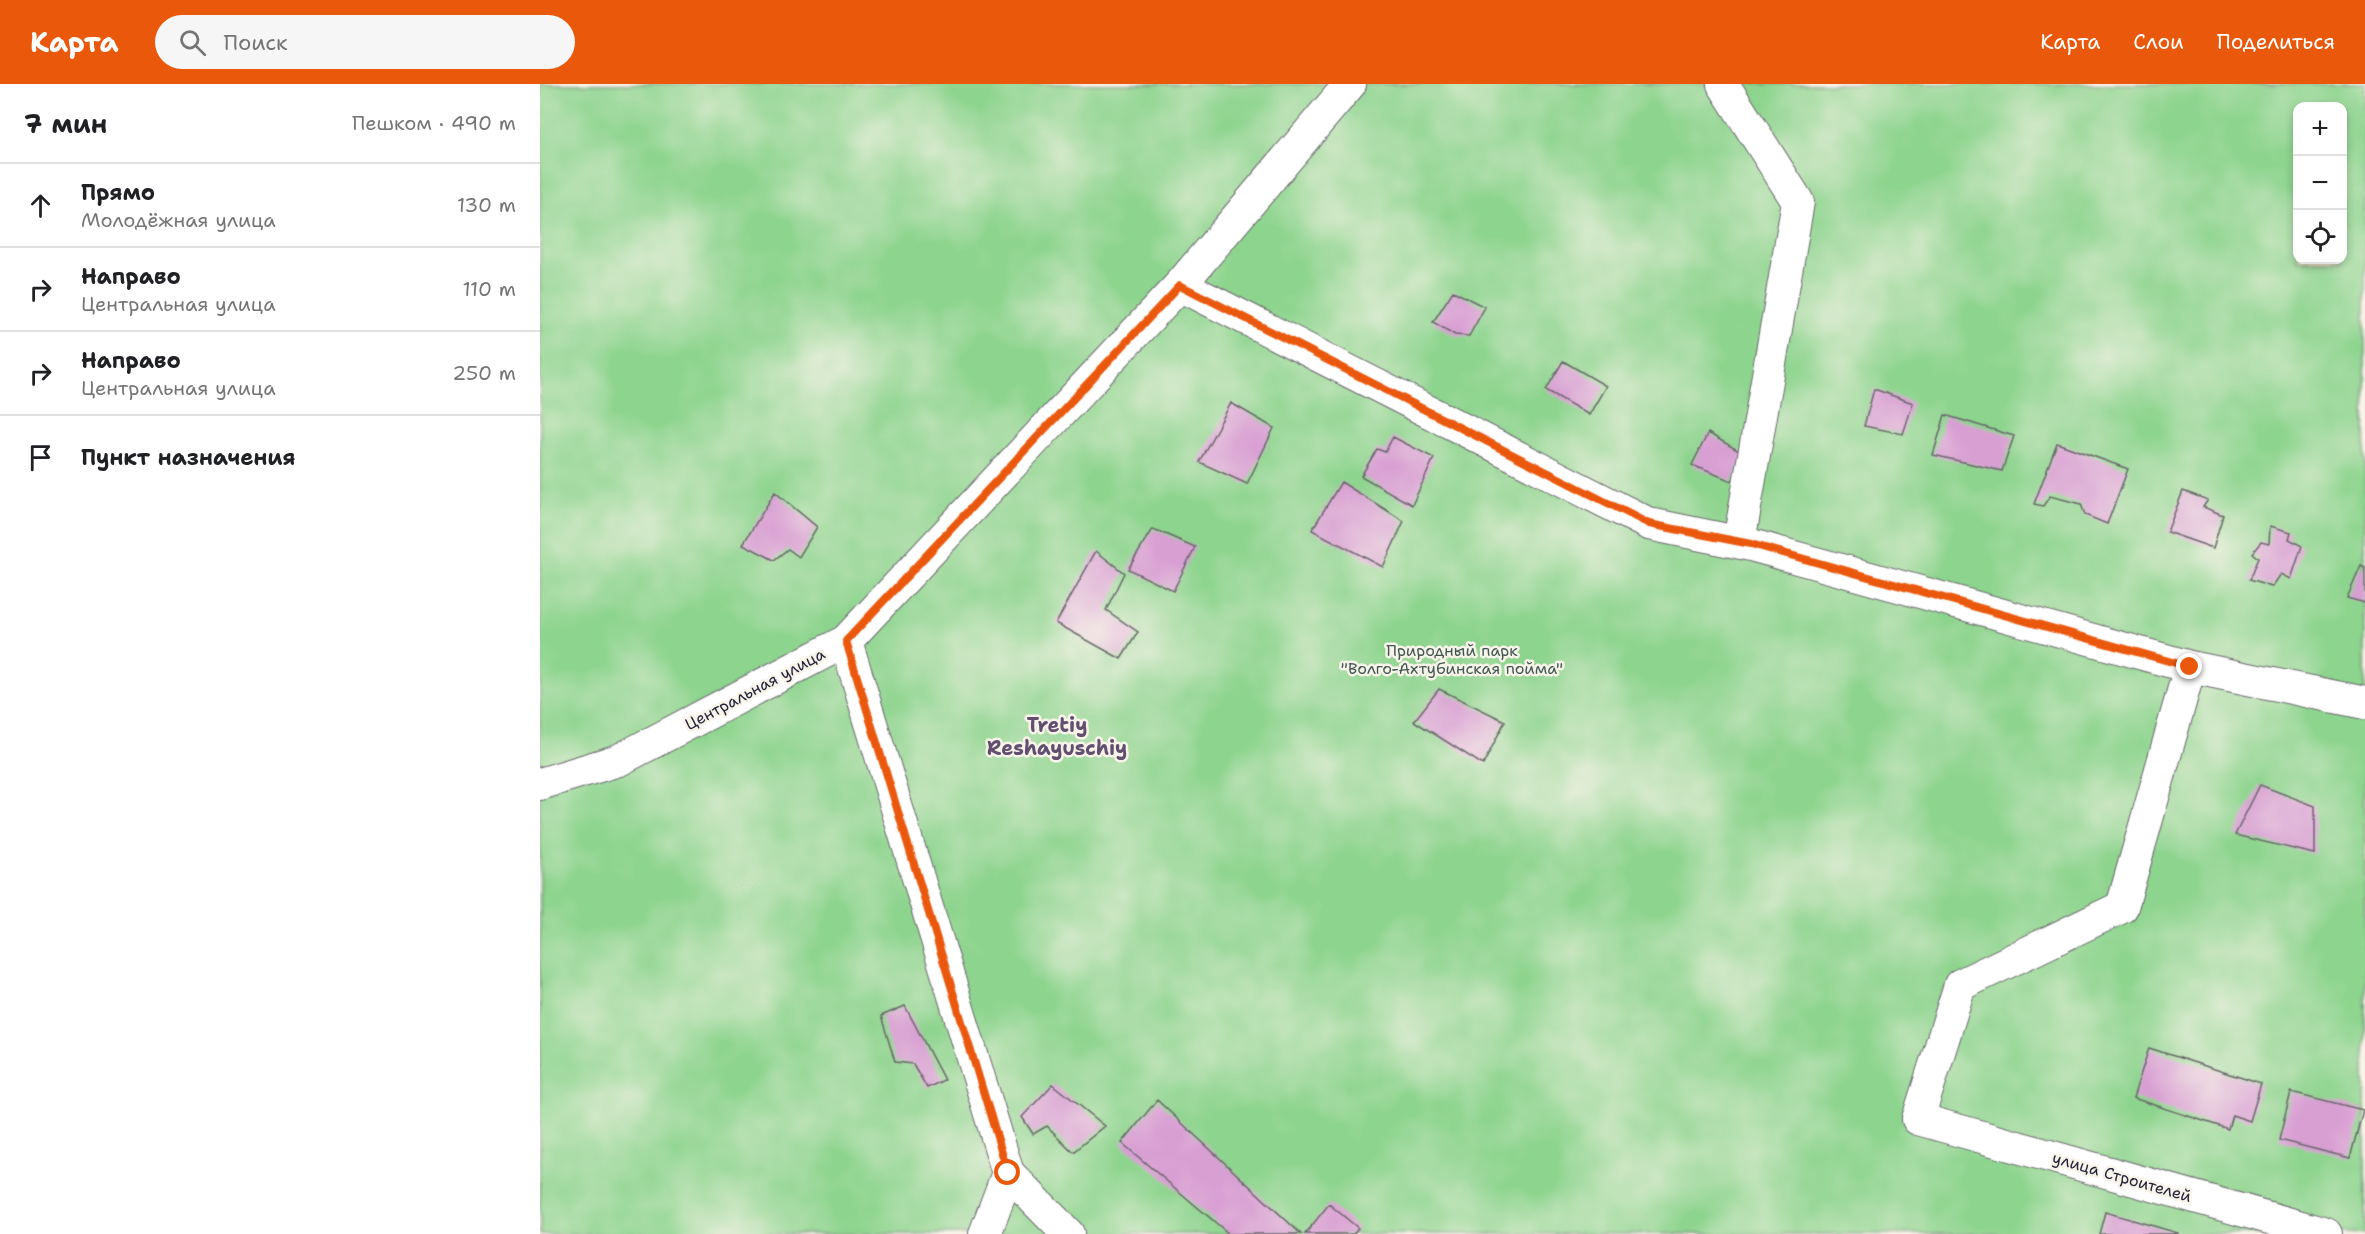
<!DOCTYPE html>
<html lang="ru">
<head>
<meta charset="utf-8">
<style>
	:root { --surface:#fff; --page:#f6f6f6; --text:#202124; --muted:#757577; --line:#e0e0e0; --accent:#ea580c }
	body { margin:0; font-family:"Shantell Sans",sans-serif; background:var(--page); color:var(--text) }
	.controls { position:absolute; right:18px; top:18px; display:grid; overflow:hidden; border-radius:12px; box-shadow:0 3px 9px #0003 }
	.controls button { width:54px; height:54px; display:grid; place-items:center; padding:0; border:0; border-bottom:2px solid var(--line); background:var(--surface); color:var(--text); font:30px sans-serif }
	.stop { position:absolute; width:18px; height:18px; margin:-14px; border:4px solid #ea580c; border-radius:50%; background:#fff }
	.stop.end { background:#ea580c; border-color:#fff; box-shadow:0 2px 6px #0008 }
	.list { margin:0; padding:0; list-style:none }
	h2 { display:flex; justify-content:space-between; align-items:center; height:78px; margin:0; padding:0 24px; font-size:26px }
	h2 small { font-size:20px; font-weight:400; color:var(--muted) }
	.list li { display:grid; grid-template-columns:39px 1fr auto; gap:18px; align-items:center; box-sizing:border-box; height:84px; padding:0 24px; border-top:2px solid var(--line) }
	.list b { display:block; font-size:22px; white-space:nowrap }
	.list p { margin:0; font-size:20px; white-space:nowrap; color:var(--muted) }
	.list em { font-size:20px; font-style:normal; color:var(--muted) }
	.icon { flex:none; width:33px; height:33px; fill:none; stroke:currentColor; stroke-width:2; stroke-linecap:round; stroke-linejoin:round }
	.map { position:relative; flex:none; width:1825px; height:1150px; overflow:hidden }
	header { display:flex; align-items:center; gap:36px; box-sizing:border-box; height:84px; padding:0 30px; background:var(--accent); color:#fff }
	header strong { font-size:28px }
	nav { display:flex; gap:33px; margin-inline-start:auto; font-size:21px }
	.search { width:420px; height:54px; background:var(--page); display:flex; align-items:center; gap:15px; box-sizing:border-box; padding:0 21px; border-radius:33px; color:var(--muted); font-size:22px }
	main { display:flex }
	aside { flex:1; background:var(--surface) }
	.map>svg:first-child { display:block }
	.green { fill:#8dd48e; stroke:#587b64; stroke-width:1.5; fill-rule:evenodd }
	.building { fill:#d89fd3 }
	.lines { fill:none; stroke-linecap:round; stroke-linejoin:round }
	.minor-casing { stroke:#68666a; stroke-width:34 }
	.minor { stroke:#fff; stroke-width:32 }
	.route { stroke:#ea580c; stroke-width:8 }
	.labels { text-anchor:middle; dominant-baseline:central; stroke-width:5; stroke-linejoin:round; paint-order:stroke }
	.park-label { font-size:16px; fill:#425754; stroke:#f7f3e8 }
	.street-label { font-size:16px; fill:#22223b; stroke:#f7f3e8 }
	.quarter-label { font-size:20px; font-weight:bold; fill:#624e70; stroke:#f7f3e8 }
</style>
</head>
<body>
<header>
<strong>Карта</strong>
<div class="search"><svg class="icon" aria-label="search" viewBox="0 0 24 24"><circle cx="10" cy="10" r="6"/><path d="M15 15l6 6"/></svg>Поиск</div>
<nav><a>Карта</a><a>Слои</a><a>Поделиться</a></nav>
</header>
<main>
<aside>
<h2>7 мин<small>Пешком · 490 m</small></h2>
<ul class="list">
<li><svg class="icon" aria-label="ahead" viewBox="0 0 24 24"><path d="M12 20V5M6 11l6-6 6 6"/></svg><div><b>Прямо</b><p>Молодёжная улица</p></div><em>130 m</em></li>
<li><svg class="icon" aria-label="right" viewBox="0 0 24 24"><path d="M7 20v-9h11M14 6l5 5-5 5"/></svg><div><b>Направо</b><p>Центральная улица</p></div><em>110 m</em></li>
<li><svg class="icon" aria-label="right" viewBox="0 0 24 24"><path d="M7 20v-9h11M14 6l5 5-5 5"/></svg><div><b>Направо</b><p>Центральная улица</p></div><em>250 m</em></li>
<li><svg class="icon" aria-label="arrive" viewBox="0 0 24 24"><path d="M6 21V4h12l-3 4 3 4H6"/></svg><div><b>Пункт назначения</b></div></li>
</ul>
</aside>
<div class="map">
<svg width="1825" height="1150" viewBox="0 0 1825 1150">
	<rect width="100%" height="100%" fill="#f7f3e8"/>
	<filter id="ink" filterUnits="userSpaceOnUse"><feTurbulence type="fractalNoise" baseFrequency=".0167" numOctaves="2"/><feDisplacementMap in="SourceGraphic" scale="12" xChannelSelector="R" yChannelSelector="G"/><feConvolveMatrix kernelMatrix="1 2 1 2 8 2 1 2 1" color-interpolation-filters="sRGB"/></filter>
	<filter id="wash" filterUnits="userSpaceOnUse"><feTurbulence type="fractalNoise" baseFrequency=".008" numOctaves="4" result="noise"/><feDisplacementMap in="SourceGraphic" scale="24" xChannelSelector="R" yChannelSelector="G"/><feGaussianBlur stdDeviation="1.35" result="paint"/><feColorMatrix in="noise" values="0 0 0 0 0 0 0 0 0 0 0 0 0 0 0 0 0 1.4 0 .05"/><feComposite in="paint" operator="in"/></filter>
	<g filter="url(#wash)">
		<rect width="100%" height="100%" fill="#eae3c2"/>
		<path class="green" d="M 0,0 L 1825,0 L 1825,1150 L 0,1150 ZM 1758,22 L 1802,22 L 1802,176 L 1758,176 Z"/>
		<g id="blocks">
			<path class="building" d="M 913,207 L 945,223 L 929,252 L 915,251 L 893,238 Z
				M 1023,277 L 1066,302 L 1049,331 L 1006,306 Z
				M 1334,305 L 1373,319 L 1363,350 L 1324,342 Z
				M 691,319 L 734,344 L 707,400 L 659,378 Z
				M 1405,331 L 1474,352 L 1462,387 L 1393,371 Z
				M 1168,349 L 1206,371 L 1192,397 L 1152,381 Z
				M 853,353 L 894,374 L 872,421 L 821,392 L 837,365 L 845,368 Z
				M 1517,359 L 1588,385 L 1567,440 L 1545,431 L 1541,420 L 1510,412 L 1503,422 L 1494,420 Z
				M 801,398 L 864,437 L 843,483 L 772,446 Z
				M 1643,407 L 1668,416 L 1663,423 L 1683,431 L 1673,464 L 1627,448 Z
				M 235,408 L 277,443 L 259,473 L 248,465 L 234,476 L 203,460 Z
				M 1730,442 L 1751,448 L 1749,455 L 1762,462 L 1751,495 L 1741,490 L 1732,503 L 1709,496 L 1718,474 L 1712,469 L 1721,458 L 1729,460 Z
				M 613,445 L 655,463 L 633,507 L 588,485 Z
				M 556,467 L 584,489 L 566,526 L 598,548 L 581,575 L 516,539 Z
				M 1821,482 L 1825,484 L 1825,519 L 1807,514 Z
				M 899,605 L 965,637 L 943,681 L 874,637 Z
				M 1720,701 L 1775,722 L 1775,770 L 1695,751 Z
				M 365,922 L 404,996 L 387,1004 L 373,980 L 355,978 L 341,932 Z
				M 1609,964 L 1721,1000 L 1710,1037 L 1692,1031 L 1688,1045 L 1593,1014 Z
				M 513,1000 L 565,1042 L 533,1068 L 507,1042 L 493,1050 L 482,1033 Z
				M 1751,1008 L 1823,1026 L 1810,1074 L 1739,1056 Z
				M 617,1016 L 761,1150 L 689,1150 L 582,1059 Z
				M 789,1120 L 818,1144 L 813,1150 L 765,1150 Z
				M 1565,1128 L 1638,1149 L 1638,1150 L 1559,1150 Z"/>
		</g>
	</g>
	<g filter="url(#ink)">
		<use href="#blocks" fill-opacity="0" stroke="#68666a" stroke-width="1.5"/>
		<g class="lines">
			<defs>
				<path id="minor" d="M 1183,0 L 1258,118 L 1199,458
					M 640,201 L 810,0
					M 306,557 L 468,1089 L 445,1150
					M 1650,583 L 1582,823 L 1420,901 L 1378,1035 L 1786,1150
					M 0,700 L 79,676 L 306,557 L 640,201 L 1109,440 L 1211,461 L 1650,583 L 1825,619
					M 468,1089 L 528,1150"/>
			</defs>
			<use href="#minor" class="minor-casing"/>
			<use href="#minor" class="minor"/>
		</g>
	</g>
	<g class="lines" filter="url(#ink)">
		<path class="route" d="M 468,1089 L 306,557 L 640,201 L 1109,440 L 1211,460 L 1650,583"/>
	</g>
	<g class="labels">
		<g class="park-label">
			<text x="912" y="566">Природный парк<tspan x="912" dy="18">"Волго-Ахтубинская пойма"</tspan></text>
		</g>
		<g class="street-label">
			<text transform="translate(215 605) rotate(-28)">Центральная улица</text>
			<text transform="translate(1582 1093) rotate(16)">улица Строителей</text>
		</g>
		<g class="quarter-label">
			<text x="517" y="641">Tretiy<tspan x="517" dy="23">Reshayuschiy</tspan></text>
		</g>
	</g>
</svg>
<div class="controls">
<button>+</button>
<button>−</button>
<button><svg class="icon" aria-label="locate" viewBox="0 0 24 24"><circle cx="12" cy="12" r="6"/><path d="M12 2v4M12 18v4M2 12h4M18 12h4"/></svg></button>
</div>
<div class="stop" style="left:468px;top:1089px"></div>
<div class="stop end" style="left:1650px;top:583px"></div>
</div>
</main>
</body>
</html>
